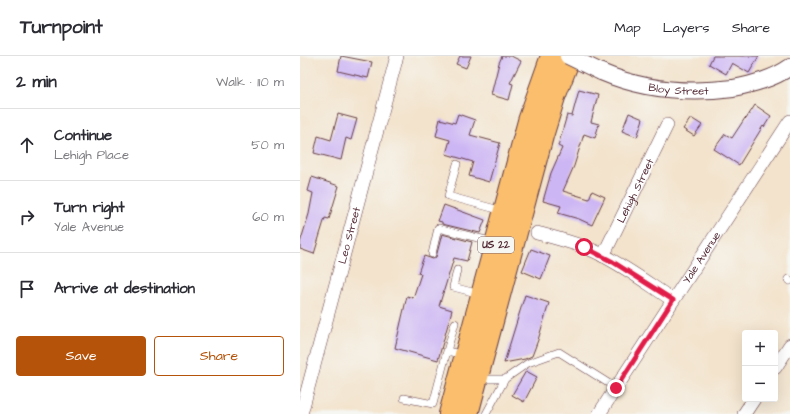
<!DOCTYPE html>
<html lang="en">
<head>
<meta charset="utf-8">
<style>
	:root { --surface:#fff; --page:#f7f7f7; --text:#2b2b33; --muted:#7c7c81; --line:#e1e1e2; --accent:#b45309 }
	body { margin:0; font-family:"Architects Daughter",sans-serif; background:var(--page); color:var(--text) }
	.controls { position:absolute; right:12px; bottom:12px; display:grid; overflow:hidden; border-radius:4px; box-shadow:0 4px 16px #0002 }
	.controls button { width:36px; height:36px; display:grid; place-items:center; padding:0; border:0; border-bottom:1px solid var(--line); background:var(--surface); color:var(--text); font:20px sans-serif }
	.stop { position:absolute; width:12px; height:12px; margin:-9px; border:3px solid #e11d48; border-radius:50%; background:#fff }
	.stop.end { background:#e11d48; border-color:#fff; box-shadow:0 1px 4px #0008 }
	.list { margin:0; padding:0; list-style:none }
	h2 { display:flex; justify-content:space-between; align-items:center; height:52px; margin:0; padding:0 16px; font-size:17px }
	h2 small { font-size:13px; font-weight:400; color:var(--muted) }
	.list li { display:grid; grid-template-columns:26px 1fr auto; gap:12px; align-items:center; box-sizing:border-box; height:72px; padding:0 16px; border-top:1px solid var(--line) }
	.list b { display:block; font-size:15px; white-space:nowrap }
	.list p { margin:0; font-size:13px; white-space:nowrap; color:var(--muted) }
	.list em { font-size:13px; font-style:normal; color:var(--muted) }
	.actions { display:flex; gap:8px; padding:12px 16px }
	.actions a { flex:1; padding:9px 0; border:1px solid var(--accent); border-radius:4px; text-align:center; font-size:14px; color:var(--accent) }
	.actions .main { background:var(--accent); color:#fff }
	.icon { flex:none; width:22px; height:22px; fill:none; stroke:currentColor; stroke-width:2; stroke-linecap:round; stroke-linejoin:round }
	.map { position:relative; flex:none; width:490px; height:358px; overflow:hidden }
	header { display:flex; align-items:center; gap:24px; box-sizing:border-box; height:56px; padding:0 20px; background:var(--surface); border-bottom:1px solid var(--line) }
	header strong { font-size:19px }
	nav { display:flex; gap:22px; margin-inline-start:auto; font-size:14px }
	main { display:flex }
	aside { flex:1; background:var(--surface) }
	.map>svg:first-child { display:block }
	.building { fill:#cdb6f4 }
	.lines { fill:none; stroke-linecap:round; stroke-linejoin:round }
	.service-casing { stroke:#633c43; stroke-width:8 }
	.minor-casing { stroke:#633c43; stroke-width:14 }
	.tertiary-casing { stroke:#633c43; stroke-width:18 }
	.trunk-casing { stroke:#633c43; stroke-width:24 }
	.service { stroke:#fff; stroke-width:7 }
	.minor { stroke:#fff; stroke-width:13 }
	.tertiary { stroke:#fff; stroke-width:16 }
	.trunk { stroke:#fabe6d; stroke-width:22 }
	.tertiary-bridge-casing { stroke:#633c43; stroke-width:18; stroke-linecap:butt }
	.tertiary-bridge { stroke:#fff; stroke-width:16 }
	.route { stroke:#e11d48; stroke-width:5 }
	.labels { text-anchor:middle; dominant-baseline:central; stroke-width:3; stroke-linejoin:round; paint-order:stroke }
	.shield { fill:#f6f6f2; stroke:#7e6067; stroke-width:1 }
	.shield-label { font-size:10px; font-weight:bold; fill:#4a1f2b }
	.street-label { font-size:11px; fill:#4a1f2b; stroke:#f6f6f2 }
</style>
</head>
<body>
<header>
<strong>Turnpoint</strong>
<nav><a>Map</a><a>Layers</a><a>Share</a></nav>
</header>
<main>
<aside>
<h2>2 min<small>Walk · 110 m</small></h2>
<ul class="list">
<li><svg class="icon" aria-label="ahead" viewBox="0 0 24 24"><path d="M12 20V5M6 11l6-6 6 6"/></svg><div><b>Continue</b><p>Lehigh Place</p></div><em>50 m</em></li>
<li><svg class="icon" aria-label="right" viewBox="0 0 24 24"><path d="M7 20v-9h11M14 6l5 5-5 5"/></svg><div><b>Turn right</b><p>Yale Avenue</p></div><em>60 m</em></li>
<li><svg class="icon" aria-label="arrive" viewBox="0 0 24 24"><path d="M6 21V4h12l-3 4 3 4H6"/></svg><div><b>Arrive at destination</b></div></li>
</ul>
<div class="actions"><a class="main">Save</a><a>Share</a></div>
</aside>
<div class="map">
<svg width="490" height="358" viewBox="0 0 490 358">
	<rect width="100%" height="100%" fill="#f6f6f2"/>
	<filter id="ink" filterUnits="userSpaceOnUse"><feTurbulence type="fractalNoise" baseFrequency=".025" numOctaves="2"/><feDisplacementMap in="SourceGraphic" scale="8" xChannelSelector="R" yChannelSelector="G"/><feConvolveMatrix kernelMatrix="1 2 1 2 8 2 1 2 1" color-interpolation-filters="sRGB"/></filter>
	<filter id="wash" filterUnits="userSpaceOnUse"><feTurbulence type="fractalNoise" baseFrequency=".012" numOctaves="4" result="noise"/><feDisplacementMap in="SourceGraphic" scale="16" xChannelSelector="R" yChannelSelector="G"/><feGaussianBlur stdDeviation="0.9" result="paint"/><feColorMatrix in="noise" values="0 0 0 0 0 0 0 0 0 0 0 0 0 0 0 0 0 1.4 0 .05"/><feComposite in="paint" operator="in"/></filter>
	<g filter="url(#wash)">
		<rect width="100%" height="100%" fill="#f3e3cc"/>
		<g id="blocks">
			<path class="building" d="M 41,0 L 72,6 L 68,22 L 38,15 Z
				M 160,0 L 171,0 L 166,12 L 156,8 Z
				M 202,0 L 211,0 L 221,5 L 210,27 L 213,28 L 209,44 L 191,39 L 199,7 Z
				M 413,0 L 459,0 L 449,17 L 432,7 L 426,18 L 409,8 Z
				M 279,34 L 298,39 L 291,66 L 299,68 L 295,82 L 284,78 L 274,110 L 263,135 L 289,143 L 292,135 L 305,141 L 292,169 L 279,163 L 258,157 L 261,150 L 243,145 L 251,117 L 262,92 L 258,90 L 267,59 L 272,60 Z
				M 455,49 L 471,60 L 464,71 L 463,70 L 439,109 L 414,93 L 425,78 L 432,82 L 445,62 L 446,63 Z
				M 329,57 L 343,63 L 337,81 L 322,75 Z
				M 38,58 L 57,63 L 51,84 L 46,82 L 41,104 L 14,97 L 18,80 L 31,84 Z
				M 158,58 L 175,64 L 170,79 L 200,87 L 189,126 L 169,120 L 173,106 L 146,98 L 150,84 L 136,80 L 140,63 L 155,67 Z
				M 391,62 L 402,69 L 394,80 L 383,73 Z
				M 12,121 L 39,130 L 29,163 L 25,162 L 14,198 L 0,193 L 0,187 L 9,158 L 13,137 L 8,135 Z
				M 144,149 L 185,164 L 180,177 L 142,168 L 142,166 L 138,165 Z
				M 142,178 L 172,186 L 167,205 L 154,202 L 139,250 L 152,254 L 138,304 L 95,292 L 107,240 L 113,242 L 121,218 L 118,217 L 124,200 L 133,203 L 136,201 Z
				M 231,193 L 250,200 L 241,223 L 222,215 Z
				M 225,239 L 249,247 L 238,284 L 232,300 L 225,303 L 204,307 Z
				M 226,315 L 237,321 L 224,346 L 212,339 Z"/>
		</g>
	</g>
	<g filter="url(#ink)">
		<use href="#blocks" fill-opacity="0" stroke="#633c43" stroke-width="1"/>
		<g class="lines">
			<defs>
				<path id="service" d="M 157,108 L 148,140 L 203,155
					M 132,198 L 138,172 L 194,186
					M 157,214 L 153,231 L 180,238
					M 488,223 L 490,225
					M 147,295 L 155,267
					M 179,323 L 205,323
					M 104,342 L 133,348 L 147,295 L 164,299
					M 186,358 L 205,323 L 228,307 L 259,296 L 316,332"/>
				<g id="minor">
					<path d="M 237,177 C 256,182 276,187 294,195 C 322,208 347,227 373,244"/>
					<path id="s1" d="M 303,200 L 367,69"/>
					<path d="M 475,312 L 490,289"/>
					<path id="s2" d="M 1,358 L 97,0"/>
					<path id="s3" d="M 299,358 L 490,65"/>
					<path d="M 444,358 L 454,343"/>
				</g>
				<g id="tertiary">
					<path id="s4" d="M 301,16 C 343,34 387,38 433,32 C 453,28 473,23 490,11"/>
				</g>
				<path id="trunk" d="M 150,358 L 229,65 L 252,0
					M 167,358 L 242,80 L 254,41 L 270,0"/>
			</defs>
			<use href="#service" class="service-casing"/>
			<use href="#minor" class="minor-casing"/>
			<use href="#tertiary" class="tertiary-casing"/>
			<use href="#trunk" class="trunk-casing"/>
			<use href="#service" class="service"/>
			<use href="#minor" class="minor"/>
			<use href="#tertiary" class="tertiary"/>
			<use href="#trunk" class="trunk"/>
			<defs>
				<path id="tertiary-bridge" d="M 268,0 L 301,16"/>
			</defs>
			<use href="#tertiary-bridge" class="tertiary-bridge-casing"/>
			<use href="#tertiary-bridge" class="tertiary-bridge"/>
		</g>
	</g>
	<g class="lines" filter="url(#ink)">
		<path class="route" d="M 284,191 L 313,206 L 373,244 L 316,332"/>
	</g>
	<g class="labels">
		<rect class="shield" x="178" y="181" width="36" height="16" rx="3"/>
		<g class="shield-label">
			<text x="196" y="189">US 22</text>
		</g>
		<g class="street-label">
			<text stroke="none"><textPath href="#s4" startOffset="80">Bloy Street</textPath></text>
			<text stroke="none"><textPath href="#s1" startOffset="73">Lehigh Street</textPath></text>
			<text stroke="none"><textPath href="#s2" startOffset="185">Leo Street</textPath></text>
			<text stroke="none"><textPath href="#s3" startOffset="187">Yale Avenue</textPath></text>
		</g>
	</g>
</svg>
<div class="controls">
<button>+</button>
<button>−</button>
</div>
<div class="stop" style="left:284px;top:191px"></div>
<div class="stop end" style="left:316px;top:332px"></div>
</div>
</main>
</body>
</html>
